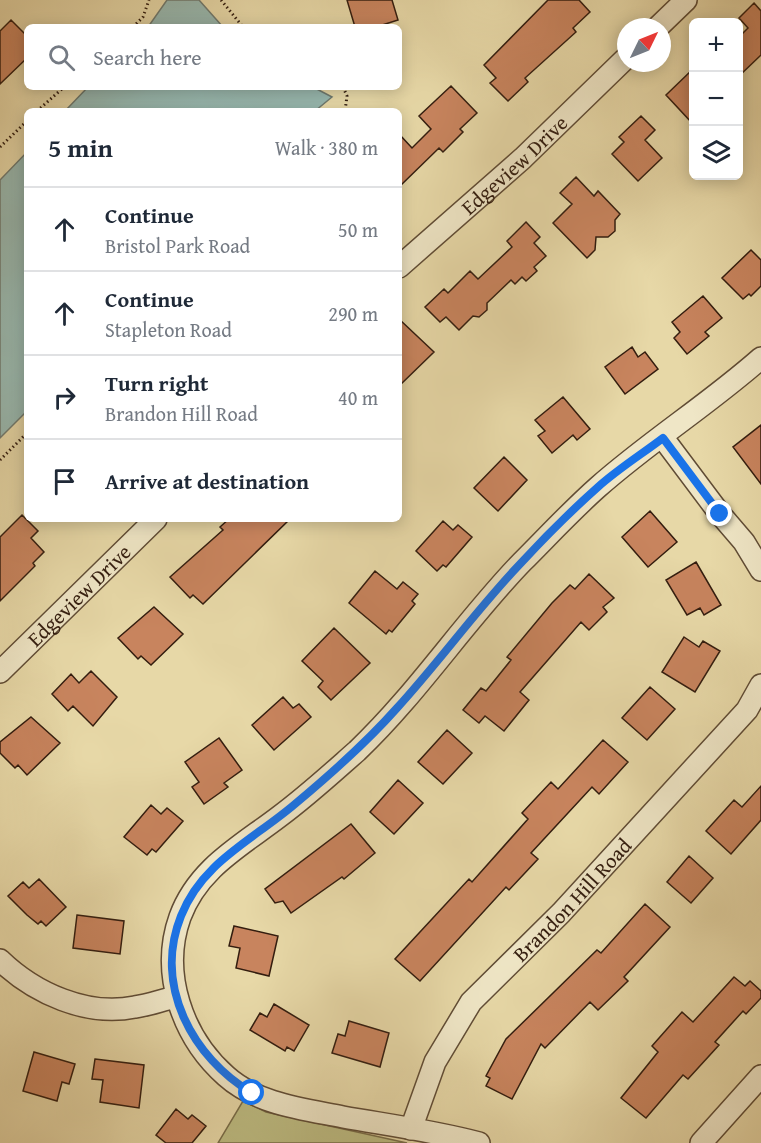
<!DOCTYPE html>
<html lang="en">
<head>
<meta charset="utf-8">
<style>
	:root { --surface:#fff; --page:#f2f2f3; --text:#1f2937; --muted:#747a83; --line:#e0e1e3 }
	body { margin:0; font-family:"Gentium Book Plus",serif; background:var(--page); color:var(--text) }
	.controls { position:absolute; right:18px; top:18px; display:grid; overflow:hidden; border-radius:9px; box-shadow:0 3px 15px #0003 }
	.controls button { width:54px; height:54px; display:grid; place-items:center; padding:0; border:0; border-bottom:2px solid var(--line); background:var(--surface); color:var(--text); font:30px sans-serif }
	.compass { position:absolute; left:617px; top:18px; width:54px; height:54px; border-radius:50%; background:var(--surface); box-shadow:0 3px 15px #0003; rotate:47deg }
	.stop { position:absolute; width:18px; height:18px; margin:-14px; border:4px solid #1a73e8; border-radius:50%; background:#fff }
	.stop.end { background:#1a73e8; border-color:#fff; box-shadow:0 2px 6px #0008 }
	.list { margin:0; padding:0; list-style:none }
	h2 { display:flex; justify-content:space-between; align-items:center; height:78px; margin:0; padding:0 24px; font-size:26px }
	h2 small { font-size:20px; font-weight:400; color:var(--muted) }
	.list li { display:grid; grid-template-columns:39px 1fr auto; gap:18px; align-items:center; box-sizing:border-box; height:84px; padding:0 24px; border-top:2px solid var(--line) }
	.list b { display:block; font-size:22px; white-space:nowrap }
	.list p { margin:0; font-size:20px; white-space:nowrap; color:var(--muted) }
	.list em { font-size:20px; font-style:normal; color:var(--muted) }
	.icon { flex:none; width:33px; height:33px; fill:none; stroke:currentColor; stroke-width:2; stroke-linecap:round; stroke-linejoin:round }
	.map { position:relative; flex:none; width:761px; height:1143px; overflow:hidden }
	.search { position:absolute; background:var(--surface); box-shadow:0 3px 15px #0003; left:24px; top:24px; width:378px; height:66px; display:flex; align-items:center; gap:15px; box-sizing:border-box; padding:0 21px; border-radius:9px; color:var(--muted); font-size:22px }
	.panel { position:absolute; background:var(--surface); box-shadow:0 3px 15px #0003; left:24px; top:108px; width:378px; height:414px; border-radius:9px }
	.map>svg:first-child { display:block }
	.green { fill:#bdbc82; stroke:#786c48; stroke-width:1.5 }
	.water { fill:#98b8af; stroke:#707a6f; stroke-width:1.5 }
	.building { fill:#c8845e; stroke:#331d0f; stroke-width:1.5 }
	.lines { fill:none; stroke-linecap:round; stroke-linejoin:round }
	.minor-casing { stroke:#604c35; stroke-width:24 }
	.path { stroke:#331d0f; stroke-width:3; stroke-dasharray:1.5 3; stroke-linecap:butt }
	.minor { stroke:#efe6c6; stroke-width:21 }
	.route { stroke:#1a73e8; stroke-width:8 }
	.labels { text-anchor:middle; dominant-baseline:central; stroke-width:5; stroke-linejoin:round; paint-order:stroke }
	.street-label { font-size:21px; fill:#331d0f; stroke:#efe6c6 }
</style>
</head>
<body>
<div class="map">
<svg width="761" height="1143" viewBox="0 0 761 1143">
	<rect width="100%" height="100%" fill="#e7d8a7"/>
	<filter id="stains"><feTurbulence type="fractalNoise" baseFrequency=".00333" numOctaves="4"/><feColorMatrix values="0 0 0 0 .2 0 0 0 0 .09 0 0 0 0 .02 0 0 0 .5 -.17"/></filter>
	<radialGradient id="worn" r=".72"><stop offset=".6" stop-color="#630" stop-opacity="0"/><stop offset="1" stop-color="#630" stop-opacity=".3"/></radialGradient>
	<path class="green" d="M 243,1101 L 266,1112 L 407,1143 L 218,1143 Z"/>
	<path class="water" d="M 167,0 L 199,0 L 223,27 L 148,27 Z
		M 88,87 L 313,87 L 332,97 L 315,111 L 65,111 Z
		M 27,152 L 27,411 L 0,438 L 0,180 Z"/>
	<path class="building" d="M 347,0 L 392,0 L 398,20 L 376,27 L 355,27 Z
		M 548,0 L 579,0 L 590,12 L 573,28 L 576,32 L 525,78 L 528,82 L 508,101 L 490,83 L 496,78 L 484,65 Z
		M 754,3 L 761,11 L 761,55 L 738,77 L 738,38 L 748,28 L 739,18 Z
		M 11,20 L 27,36 L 27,58 L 0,84 L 0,31 Z
		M 693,69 L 693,124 L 666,95 Z
		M 451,86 L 477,113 L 460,129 L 463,132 L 443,152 L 439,148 L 399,187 L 399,134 L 412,148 L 431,129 L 419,116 Z
		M 641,116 L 655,130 L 645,140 L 662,158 L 638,181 L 612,154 L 624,142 L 619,137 Z
		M 576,177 L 594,196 L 598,191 L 620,214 L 615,220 L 615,231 L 608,237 L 596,237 L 595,250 L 587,258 L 553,223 L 572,204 L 560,193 Z
		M 526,222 L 540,237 L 534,243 L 546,256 L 534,267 L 537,271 L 526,281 L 522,277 L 515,284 L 511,280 L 487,303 L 487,310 L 479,317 L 473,316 L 459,330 L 446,317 L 440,322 L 425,307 L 444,289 L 448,293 L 470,271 L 478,279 L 512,247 L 507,241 Z
		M 751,250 L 761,260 L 761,286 L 751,296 L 749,294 L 743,299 L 722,278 Z
		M 703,296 L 722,318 L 705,332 L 709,336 L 687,354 L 674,338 L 680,332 L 672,322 Z
		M 399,319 L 434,352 L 399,386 Z
		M 632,347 L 638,357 L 645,352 L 658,369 L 625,394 L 605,367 Z
		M 563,397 L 590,429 L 577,440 L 573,435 L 552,453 L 538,436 L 545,431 L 535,420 Z
		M 761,425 L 761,484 L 733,447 Z
		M 504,457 L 527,480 L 498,511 L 474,488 Z
		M 650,511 L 677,542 L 648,567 L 622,537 Z
		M 22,515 L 38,531 L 31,538 L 44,552 L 33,563 L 35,566 L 0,601 L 0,537 Z
		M 229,519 L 290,519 L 203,604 L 193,595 L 190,598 L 170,577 L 223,530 L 220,527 Z
		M 443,521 L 453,530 L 458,525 L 472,537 L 446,567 L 443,565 L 437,571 L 416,551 Z
		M 696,562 L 721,605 L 704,615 L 700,608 L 687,615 L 666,580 Z
		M 375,571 L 397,589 L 403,582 L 418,594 L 412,601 L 415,604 L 392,632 L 389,630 L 386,634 L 349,603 Z
		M 589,574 L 614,598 L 603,607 L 607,612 L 589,630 L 581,622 L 520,692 L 529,700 L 504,731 L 485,716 L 479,723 L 463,710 L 481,688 L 486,691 L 511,660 L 507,657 L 552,603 L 570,585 L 575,589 Z
		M 154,607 L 183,634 L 151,665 L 141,656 L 138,659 L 118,638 Z
		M 334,628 L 370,663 L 331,700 L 318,687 L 323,681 L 302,661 Z
		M 684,637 L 699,647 L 703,641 L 720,651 L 695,692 L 662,672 Z
		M 91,671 L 117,697 L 93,726 L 73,706 L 68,711 L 52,694 L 71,674 L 79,683 Z
		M 650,687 L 675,709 L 647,740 L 622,718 Z
		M 283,697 L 293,708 L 299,704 L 311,717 L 274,750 L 252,725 Z
		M 31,717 L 60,743 L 27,775 L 18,765 L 15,768 L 0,753 L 0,742 Z
		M 447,730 L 472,753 L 443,784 L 418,762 Z
		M 219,738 L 242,770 L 224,783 L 228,787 L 204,804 L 192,787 L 199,782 L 185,762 Z
		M 603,740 L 628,762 L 599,794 L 592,787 L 531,853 L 538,859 L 509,890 L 506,887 L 420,981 L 395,959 L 469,879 L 472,882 L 528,819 L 522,813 L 551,782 L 558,789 Z
		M 398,780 L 423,803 L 394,834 L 370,812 Z
		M 761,786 L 761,820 L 731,854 L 706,831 L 734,800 L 742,807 Z
		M 151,805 L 161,814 L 167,808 L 183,821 L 156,852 L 152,849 L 147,855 L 124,837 Z
		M 351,824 L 375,853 L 344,879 L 342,877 L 291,913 L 283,901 L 275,903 L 265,889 Z
		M 689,856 L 713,878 L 691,903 L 667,882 Z
		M 39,879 L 66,907 L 46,926 L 41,921 L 38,924 L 27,915 L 8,896 L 23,882 L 29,888 Z
		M 645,904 L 670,927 L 624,977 L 628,981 L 598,1010 L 590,1002 L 545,1048 L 541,1044 L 512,1099 L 486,1086 L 490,1078 L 486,1076 L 506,1039 L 597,950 L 601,953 Z
		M 77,915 L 124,921 L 120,954 L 73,948 Z
		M 234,926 L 278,936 L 269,976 L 236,968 L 240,948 L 229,946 Z
		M 734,977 L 745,986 L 750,981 L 761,991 L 761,998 L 746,1014 L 743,1011 L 715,1042 L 719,1045 L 688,1079 L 683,1075 L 646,1118 L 621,1098 L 658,1052 L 652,1046 L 682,1012 L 693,1022 Z
		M 274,1004 L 309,1025 L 294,1051 L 287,1047 L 285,1051 L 250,1030 L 260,1013 L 267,1017 Z
		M 349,1021 L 389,1033 L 380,1067 L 332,1053 L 338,1034 L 345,1036 Z
		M 34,1052 L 75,1064 L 69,1084 L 62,1082 L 57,1101 L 23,1091 Z
		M 95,1059 L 144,1065 L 139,1108 L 100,1102 L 103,1080 L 92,1079 Z
		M 176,1109 L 188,1119 L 192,1115 L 206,1126 L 192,1143 L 166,1143 L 156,1135 Z"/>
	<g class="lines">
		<defs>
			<g id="minor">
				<path d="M 658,27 L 686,0"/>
				<path id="s1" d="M 399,267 L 523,158 L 626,58"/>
				<path d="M 663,438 L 720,514 L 744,542 L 761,570"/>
				<path id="s2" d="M 0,672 L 156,519"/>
				<path d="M 0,960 C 34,993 87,1017 135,1007 C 149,1005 162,1000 176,997"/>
				<path id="s3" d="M 411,1129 L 435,1062 L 471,1002 L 561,913 L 747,710 L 761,685"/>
				<path d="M 479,1143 C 434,1131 388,1125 343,1117 C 303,1109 257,1104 226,1076 C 182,1037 160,973 180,917 C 198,868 241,846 280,816 C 307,796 332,773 357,751 C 418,693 464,622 522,562 C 547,537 572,510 598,487 C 650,441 709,404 761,358"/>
				<path d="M 701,1143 L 761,1076"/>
			</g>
		</defs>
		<use href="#minor" class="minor-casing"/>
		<path class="path" d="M 221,0 L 243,27
			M 133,27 L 143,17 L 149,0
			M 343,87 L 347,96 L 345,111
			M 37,111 L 64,87
			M 0,147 L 27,121
			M 0,460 L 27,433"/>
		<use href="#minor" class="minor"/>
	</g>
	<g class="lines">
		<path class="route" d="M 252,1093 C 193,1058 153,986 181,916 C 202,862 253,840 295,804 C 331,774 366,743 397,708 C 440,661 477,609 521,563 C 545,537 571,511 598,487 C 618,469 642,454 663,438 L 720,514"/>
	</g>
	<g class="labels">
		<g class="street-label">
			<text stroke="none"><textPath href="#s1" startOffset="154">Edgeview Drive</textPath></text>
			<text stroke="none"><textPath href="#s2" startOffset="110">Edgeview Drive</textPath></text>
			<text stroke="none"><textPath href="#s3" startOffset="285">Brandon Hill Road</textPath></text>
		</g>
	</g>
	<rect width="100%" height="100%" filter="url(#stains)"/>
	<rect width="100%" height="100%" fill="url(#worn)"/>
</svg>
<div class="controls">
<button>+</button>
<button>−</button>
<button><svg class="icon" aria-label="layers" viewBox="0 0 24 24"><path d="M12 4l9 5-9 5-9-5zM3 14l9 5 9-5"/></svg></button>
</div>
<svg class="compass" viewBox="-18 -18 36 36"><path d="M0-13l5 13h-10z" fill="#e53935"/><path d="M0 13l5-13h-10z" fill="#747a83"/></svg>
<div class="stop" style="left:252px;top:1093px"></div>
<div class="stop end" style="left:720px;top:514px"></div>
<div class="search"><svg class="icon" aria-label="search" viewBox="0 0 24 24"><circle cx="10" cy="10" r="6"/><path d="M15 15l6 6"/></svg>Search here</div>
<section class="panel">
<h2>5 min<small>Walk · 380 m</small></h2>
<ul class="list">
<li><svg class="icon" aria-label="ahead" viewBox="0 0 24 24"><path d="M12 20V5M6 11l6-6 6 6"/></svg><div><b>Continue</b><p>Bristol Park Road</p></div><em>50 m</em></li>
<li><svg class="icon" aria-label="ahead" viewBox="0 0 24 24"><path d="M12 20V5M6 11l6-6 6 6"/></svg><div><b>Continue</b><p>Stapleton Road</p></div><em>290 m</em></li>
<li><svg class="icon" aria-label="right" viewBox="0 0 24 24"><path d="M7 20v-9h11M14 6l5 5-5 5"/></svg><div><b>Turn right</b><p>Brandon Hill Road</p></div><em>40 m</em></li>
<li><svg class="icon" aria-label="arrive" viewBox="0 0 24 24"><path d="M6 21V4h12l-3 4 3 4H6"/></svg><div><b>Arrive at destination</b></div></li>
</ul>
</section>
</div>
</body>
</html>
